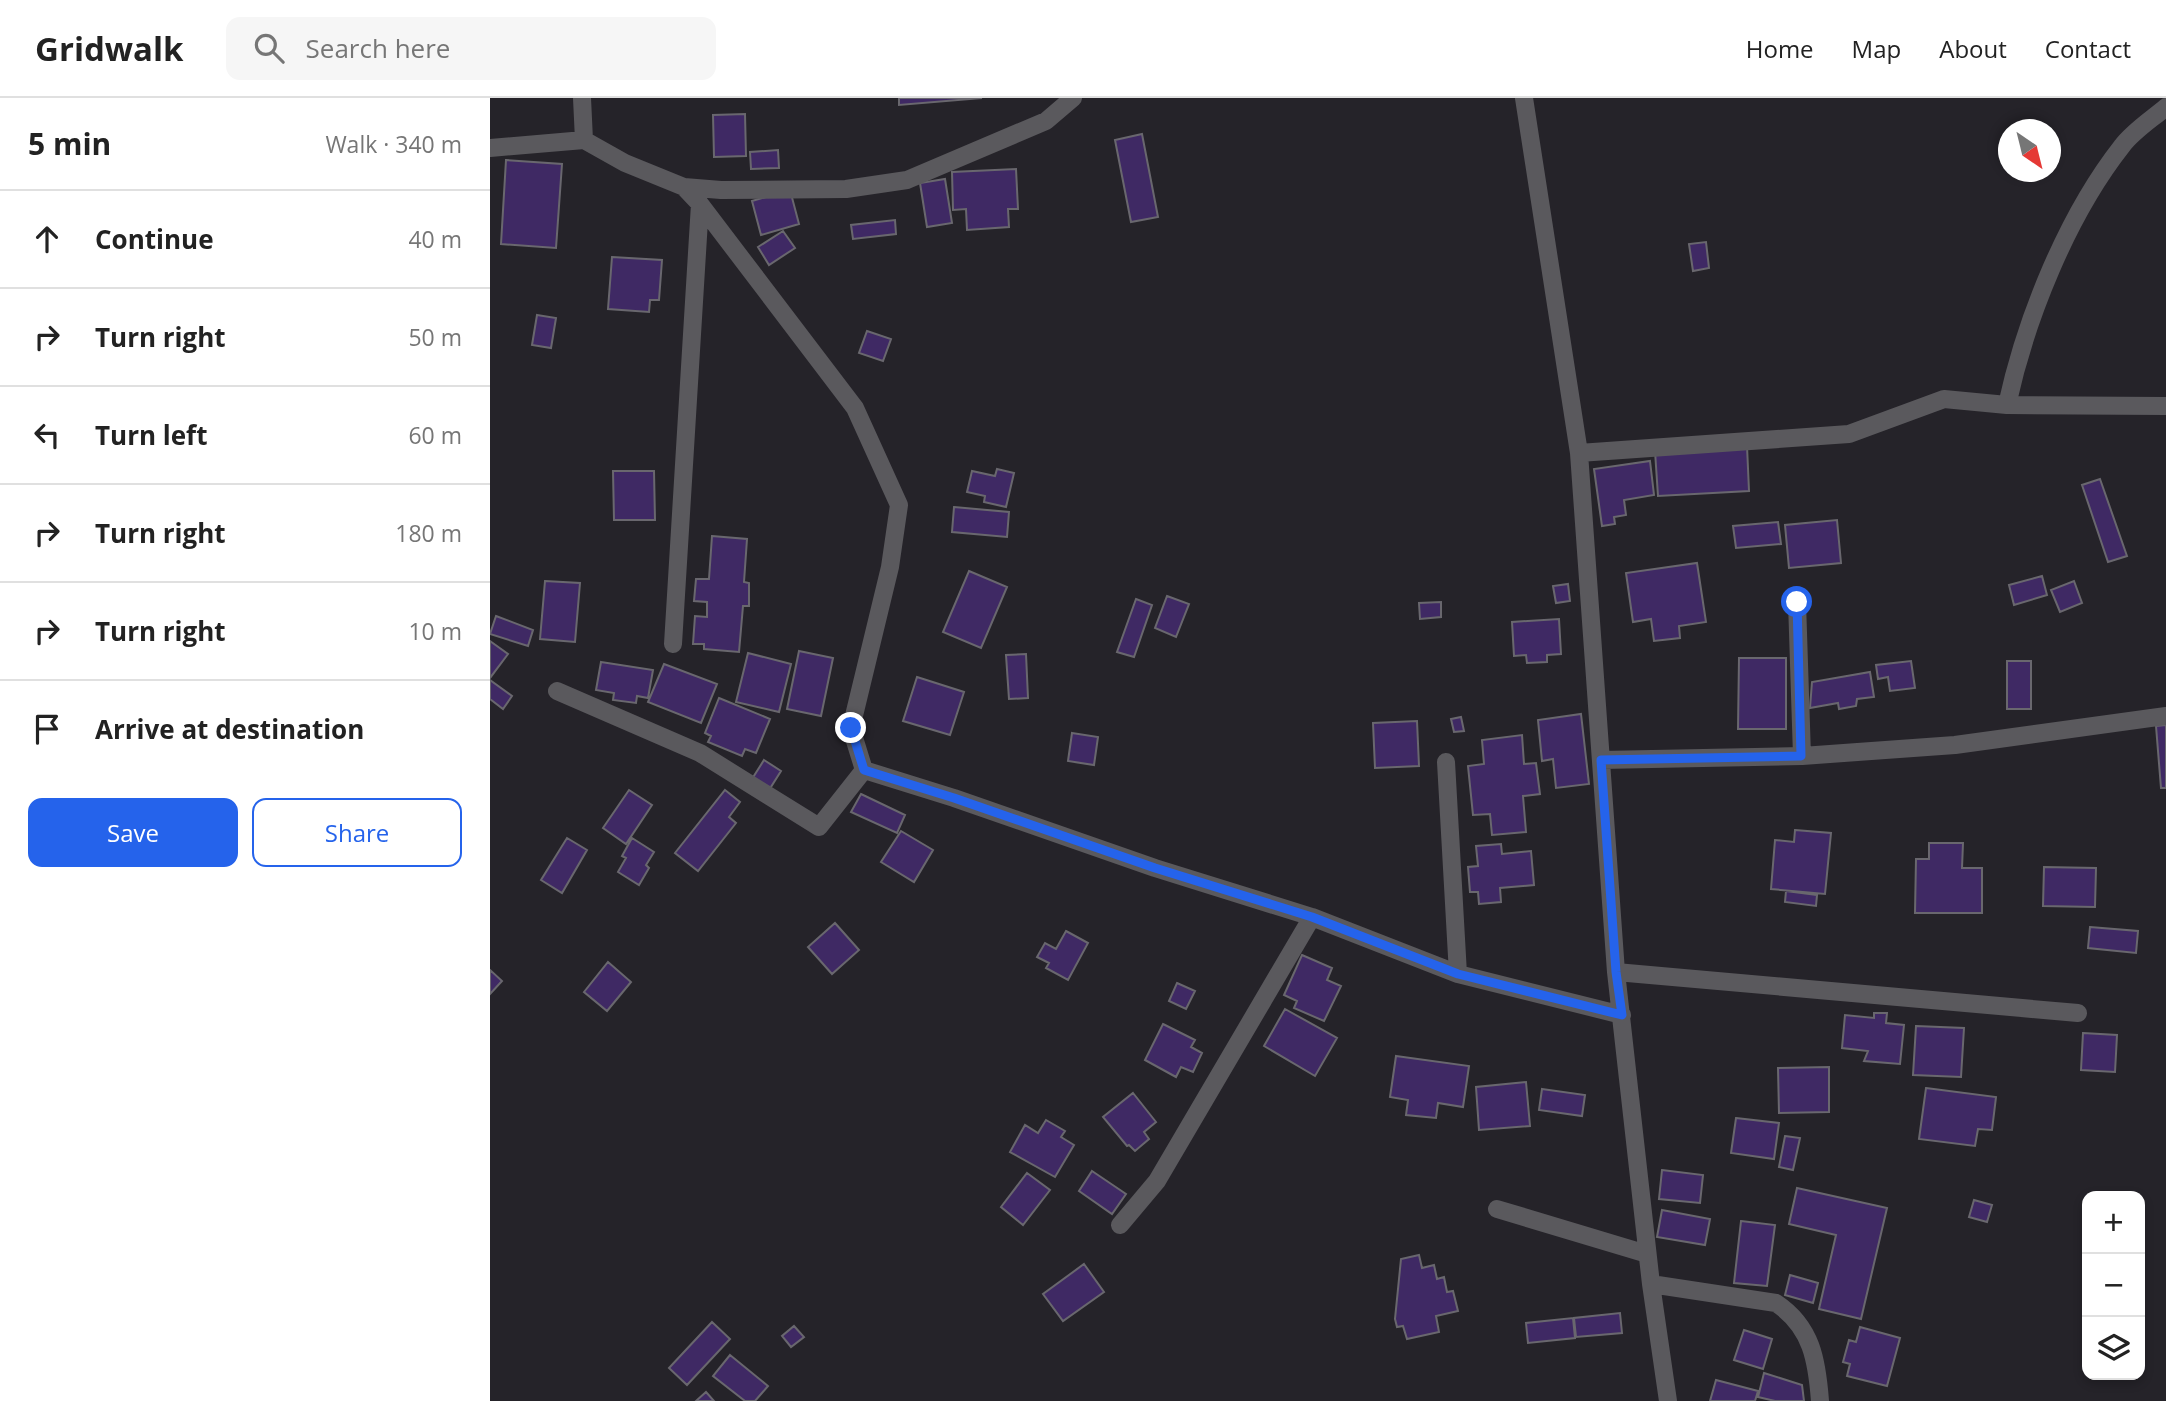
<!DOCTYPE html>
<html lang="en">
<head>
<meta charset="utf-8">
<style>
	:root { --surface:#fff; --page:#f6f6f6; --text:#222; --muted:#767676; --line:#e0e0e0; --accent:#2563eb }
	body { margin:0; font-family:"Open Sans",sans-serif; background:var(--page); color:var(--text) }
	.controls { position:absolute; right:21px; bottom:21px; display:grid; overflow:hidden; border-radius:14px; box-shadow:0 4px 10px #0003 }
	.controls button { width:63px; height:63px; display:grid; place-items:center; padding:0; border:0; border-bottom:2px solid var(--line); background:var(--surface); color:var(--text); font:35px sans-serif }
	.compass { position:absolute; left:1508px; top:21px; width:63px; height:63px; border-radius:50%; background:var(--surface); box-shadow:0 4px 10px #0003; rotate:145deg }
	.stop { position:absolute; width:21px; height:21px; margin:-16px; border:5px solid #2563eb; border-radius:50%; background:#fff }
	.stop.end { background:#2563eb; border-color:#fff; box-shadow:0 2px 7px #0008 }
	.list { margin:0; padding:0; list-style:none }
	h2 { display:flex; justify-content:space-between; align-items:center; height:91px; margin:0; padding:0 28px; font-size:30px }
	h2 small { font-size:23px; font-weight:400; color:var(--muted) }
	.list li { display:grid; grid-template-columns:46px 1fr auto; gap:21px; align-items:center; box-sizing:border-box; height:98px; padding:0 28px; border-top:2px solid var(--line) }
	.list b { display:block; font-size:26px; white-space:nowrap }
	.list em { font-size:23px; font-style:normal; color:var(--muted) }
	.actions { display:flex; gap:14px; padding:21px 28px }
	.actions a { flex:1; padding:16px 0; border:2px solid var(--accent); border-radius:14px; text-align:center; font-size:24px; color:var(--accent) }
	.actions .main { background:var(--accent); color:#fff }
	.icon { flex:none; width:38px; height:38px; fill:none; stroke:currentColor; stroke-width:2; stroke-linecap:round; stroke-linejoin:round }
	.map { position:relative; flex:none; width:1676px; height:1303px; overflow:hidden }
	header { display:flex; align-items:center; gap:42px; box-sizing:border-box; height:98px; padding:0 35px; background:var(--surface); border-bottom:2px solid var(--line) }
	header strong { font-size:33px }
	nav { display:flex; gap:38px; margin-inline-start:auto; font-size:24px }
	.search { width:490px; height:63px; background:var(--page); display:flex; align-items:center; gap:18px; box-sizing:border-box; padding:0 24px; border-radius:14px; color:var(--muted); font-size:26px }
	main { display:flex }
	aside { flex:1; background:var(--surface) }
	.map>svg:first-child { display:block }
	.building { fill:#3f2964; stroke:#69676e; stroke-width:2 }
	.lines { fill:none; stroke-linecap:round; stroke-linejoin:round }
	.minor { stroke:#5a595d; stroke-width:18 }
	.route { stroke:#2563eb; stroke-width:9 }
</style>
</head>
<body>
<header>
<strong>Gridwalk</strong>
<div class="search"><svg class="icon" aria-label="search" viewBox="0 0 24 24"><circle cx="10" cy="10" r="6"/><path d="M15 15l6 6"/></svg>Search here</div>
<nav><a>Home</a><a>Map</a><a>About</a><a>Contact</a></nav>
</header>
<main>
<aside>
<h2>5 min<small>Walk · 340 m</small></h2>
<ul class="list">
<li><svg class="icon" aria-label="ahead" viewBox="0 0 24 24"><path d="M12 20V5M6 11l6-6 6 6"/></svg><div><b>Continue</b></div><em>40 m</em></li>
<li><svg class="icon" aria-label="right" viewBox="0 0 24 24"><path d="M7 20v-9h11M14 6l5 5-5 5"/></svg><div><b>Turn right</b></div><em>50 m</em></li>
<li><svg class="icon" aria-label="left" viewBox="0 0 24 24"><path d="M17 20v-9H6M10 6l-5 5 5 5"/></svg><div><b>Turn left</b></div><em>60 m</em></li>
<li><svg class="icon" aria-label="right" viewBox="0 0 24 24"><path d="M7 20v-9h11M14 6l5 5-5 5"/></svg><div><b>Turn right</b></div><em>180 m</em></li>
<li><svg class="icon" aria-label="right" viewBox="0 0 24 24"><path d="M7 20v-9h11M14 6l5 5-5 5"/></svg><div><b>Turn right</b></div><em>10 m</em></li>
<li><svg class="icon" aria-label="arrive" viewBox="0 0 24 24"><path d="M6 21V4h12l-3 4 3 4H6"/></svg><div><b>Arrive at destination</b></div></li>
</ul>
<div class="actions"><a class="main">Save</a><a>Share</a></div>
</aside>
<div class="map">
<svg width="1676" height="1303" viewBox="0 0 1676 1303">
	<rect width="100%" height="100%" fill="#252329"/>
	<path class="building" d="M 409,0 L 492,0 L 409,7 Z
		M 255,16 L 256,58 L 224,59 L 223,17 Z
		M 652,36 L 668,119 L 641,124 L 625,42 Z
		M 288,52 L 289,70 L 261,71 L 260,54 Z
		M 16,62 L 72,66 L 66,150 L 11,146 Z
		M 526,71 L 528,111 L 518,111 L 519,129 L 477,132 L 476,111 L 463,112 L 462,74 Z
		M 455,81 L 462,125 L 437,129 L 430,85 Z
		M 300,92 L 309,126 L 271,137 L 262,103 Z
		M 405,122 L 406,136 L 363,141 L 361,127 Z
		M 293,133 L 305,150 L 279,167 L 268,149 Z
		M 1216,144 L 1219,170 L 1203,173 L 1199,146 Z
		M 122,159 L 172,162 L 169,202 L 160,202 L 159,214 L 118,211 Z
		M 47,217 L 66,220 L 61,250 L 42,247 Z
		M 377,233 L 401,241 L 393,263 L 369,255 Z
		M 1257,348 L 1259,393 L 1168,398 L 1165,353 Z
		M 1160,363 L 1164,397 L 1134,402 L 1136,417 L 1124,419 L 1125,426 L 1112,428 L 1104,371 Z
		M 507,371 L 524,375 L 516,409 L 494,404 L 495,398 L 477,394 L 482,373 L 505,378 Z
		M 123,373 L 164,373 L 165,422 L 124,422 Z
		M 1610,381 L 1637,458 L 1618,464 L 1592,387 Z
		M 464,409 L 519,414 L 517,439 L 462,434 Z
		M 1347,422 L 1351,465 L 1299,470 L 1295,427 Z
		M 1288,424 L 1291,446 L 1246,450 L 1243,428 Z
		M 222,438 L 257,441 L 254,484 L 259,485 L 259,508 L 253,508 L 249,554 L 214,551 L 214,546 L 203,546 L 205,518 L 217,519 L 217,504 L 204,503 L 206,481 L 219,481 Z
		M 1207,465 L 1216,524 L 1189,528 L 1190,540 L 1164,543 L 1161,521 L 1143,524 L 1136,475 Z
		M 479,473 L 517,489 L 491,550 L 453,534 Z
		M 1552,478 L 1557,497 L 1524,507 L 1519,487 Z
		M 55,483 L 90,485 L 85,544 L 50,541 Z
		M 1584,483 L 1592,505 L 1570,514 L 1561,492 Z
		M 1078,486 L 1080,503 L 1066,505 L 1063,488 Z
		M 677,498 L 699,506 L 686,539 L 665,530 Z
		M 646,501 L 662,507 L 644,559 L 627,554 Z
		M 951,504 L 951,519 L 930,521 L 929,505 Z
		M 6,518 L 43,532 L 38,548 L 0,536 Z
		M 1069,521 L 1071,556 L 1057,557 L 1057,564 L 1037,565 L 1036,557 L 1024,558 L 1022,524 Z
		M 0,543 L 18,556 L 0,580 Z
		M 309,553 L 343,560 L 331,618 L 297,611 Z
		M 258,555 L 301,566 L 289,614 L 246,604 Z
		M 536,556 L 538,600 L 519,601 L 516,557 Z
		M 1249,560 L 1296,560 L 1296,631 L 1248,631 Z
		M 1421,563 L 1425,590 L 1400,593 L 1398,579 L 1388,581 L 1386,567 Z
		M 1517,563 L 1541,563 L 1541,611 L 1517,611 Z
		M 111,564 L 163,572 L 158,600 L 147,598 L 146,605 L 123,602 L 124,595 L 106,592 Z
		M 174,566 L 227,586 L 211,625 L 158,604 Z
		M 1380,574 L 1384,599 L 1367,601 L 1366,608 L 1349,611 L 1348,605 L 1320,610 L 1322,584 Z
		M 427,579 L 474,594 L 460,637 L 413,623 Z
		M 0,582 L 22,598 L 13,611 L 0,601 Z
		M 229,600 L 280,621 L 266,655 L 255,651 L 252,658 L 218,644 L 221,638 L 215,635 Z
		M 1091,616 L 1099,686 L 1066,690 L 1063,661 L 1052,663 L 1048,622 Z
		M 971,619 L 974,633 L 964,634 L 961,621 Z
		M 927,623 L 929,668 L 885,670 L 883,625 Z
		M 1676,627 L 1676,690 L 1671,690 L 1666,628 Z
		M 582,635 L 608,639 L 604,667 L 578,663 Z
		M 1032,637 L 1034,666 L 1046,665 L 1050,696 L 1033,698 L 1036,734 L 1002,737 L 1000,716 L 983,717 L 978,668 L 994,666 L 992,642 Z
		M 274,662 L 291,673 L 279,692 L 262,681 Z
		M 139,692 L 162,707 L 136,746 L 113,730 Z
		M 235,692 L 250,704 L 239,719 L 246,725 L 208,773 L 185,755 Z
		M 371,696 L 415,717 L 407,735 L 361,714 Z
		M 1305,732 L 1341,735 L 1335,796 L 1281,791 L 1285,742 L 1304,744 Z
		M 411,733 L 443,752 L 424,784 L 391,764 Z
		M 77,740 L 97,752 L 72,795 L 51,782 Z
		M 142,740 L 164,754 L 156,767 L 159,770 L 149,787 L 128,774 L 136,760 L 132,758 Z
		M 1439,745 L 1473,745 L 1472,770 L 1492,770 L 1492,815 L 1425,815 L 1426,761 L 1439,761 Z
		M 1011,746 L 1012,756 L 1041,753 L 1044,787 L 1010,790 L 1011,804 L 989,806 L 988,794 L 980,794 L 978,769 L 988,768 L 986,748 Z
		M 1554,769 L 1606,770 L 1605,809 L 1553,808 Z
		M 1296,793 L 1327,797 L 1326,808 L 1295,804 Z
		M 345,825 L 369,852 L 342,876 L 318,849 Z
		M 1600,829 L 1648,833 L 1646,855 L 1598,850 Z
		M 576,833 L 598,845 L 578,882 L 556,870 L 559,865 L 547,859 L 555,845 L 566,851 Z
		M 812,857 L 842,870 L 837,882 L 851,888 L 834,923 L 804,910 L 807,903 L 794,897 Z
		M 118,864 L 141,884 L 117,913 L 94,894 Z
		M 0,872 L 12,883 L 0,896 Z
		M 687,885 L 705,893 L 696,911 L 679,903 Z
		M 795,911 L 847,940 L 825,978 L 774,948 Z
		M 1384,915 L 1397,915 L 1396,925 L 1414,927 L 1410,966 L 1374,963 L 1378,953 L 1352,950 L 1355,917 L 1384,920 Z
		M 673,926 L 705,942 L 701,949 L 712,955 L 703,974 L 691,969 L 686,979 L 655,962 Z
		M 1426,928 L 1474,930 L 1471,979 L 1423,977 Z
		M 1593,935 L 1627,937 L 1625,974 L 1591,972 Z
		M 906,958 L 979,968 L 973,1009 L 948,1005 L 946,1020 L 916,1017 L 918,1002 L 900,999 Z
		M 1339,969 L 1339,1014 L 1289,1015 L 1288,970 Z
		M 1036,984 L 1040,1028 L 989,1032 L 986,989 Z
		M 1436,990 L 1506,999 L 1502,1032 L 1488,1031 L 1485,1048 L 1429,1041 Z
		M 1052,991 L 1095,997 L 1092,1018 L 1049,1012 Z
		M 643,995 L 666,1024 L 654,1034 L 659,1041 L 645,1053 L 639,1047 L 637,1048 L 613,1019 Z
		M 1246,1020 L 1289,1025 L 1284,1061 L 1241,1055 Z
		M 556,1022 L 575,1033 L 571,1039 L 584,1047 L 565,1079 L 520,1054 L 535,1027 L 548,1035 Z
		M 1295,1038 L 1310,1040 L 1303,1072 L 1289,1069 Z
		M 1172,1072 L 1213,1077 L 1210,1105 L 1169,1101 Z
		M 602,1073 L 636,1096 L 622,1116 L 589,1093 Z
		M 537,1075 L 560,1092 L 533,1127 L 511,1109 Z
		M 1307,1090 L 1397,1110 L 1371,1221 L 1329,1211 L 1346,1137 L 1299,1126 Z
		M 1484,1102 L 1502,1107 L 1497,1124 L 1479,1119 Z
		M 1172,1112 L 1220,1121 L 1215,1147 L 1167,1139 Z
		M 1251,1123 L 1285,1127 L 1277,1188 L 1244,1185 Z
		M 929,1157 L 932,1170 L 944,1167 L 947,1181 L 954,1179 L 957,1194 L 963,1193 L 968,1213 L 946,1218 L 949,1234 L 917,1241 L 913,1228 L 907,1229 L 905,1221 L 911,1161 Z
		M 594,1166 L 614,1194 L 573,1223 L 553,1196 Z
		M 1300,1177 L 1328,1185 L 1323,1205 L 1295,1197 Z
		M 1130,1215 L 1132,1235 L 1086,1239 L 1084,1220 Z
		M 1083,1220 L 1085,1240 L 1038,1245 L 1036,1225 Z
		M 222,1224 L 240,1241 L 197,1287 L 179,1270 Z
		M 304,1228 L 314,1239 L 301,1249 L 292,1238 Z
		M 1370,1229 L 1410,1240 L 1397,1288 L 1357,1278 L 1360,1266 L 1353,1264 L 1359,1242 L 1366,1244 Z
		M 1254,1232 L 1282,1241 L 1273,1271 L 1244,1262 Z
		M 240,1257 L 278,1288 L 265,1303 L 255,1303 L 223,1278 Z
		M 1274,1275 L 1312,1287 L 1314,1303 L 1285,1303 L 1268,1299 Z
		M 1226,1282 L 1268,1293 L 1265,1303 L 1220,1303 Z
		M 216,1294 L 224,1303 L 206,1303 Z"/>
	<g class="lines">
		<path class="minor" d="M 1034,0 L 1089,355 L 1126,874 L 1161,1186 L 1178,1303
			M 94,42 L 135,65 L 194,89 L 231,92 L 356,91 L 417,82 L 556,23 L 583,0
			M 0,50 L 94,42 L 92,0
			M 194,89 L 210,106 L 365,310 L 409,407 L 400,469 L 361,630 L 374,672
			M 1517,307 C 1536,220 1577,118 1632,48 C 1643,33 1662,21 1676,9
			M 1089,355 L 1359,336 L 1454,301 L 1517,307 L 1676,308
			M 1307,504 L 1312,658
			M 183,546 L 210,106
			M 67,593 L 210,655 L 329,729 L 374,672
			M 1111,662 L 1312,658 L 1465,647 L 1676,618
			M 956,664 L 968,876
			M 374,672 L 464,700 L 665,770 L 822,819 L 968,876 L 1132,917
			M 1126,874 L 1588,915
			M 1007,1111 L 1157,1156
			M 630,1127 L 667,1083 L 822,819
			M 1161,1186 L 1286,1205 C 1322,1229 1327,1263 1330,1303"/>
	</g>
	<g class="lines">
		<path class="route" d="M 361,630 L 374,672 L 464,700 L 665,770 L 822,819 L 968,876 L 1132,917 L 1126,874 L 1111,662 L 1311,658 L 1307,504"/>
	</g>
</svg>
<div class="controls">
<button>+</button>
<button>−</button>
<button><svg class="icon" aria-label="layers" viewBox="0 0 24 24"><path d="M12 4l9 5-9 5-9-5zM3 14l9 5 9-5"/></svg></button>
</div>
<svg class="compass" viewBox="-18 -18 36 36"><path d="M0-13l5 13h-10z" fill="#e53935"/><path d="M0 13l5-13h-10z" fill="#767676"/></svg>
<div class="stop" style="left:1307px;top:504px"></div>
<div class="stop end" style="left:361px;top:630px"></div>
</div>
</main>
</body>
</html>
